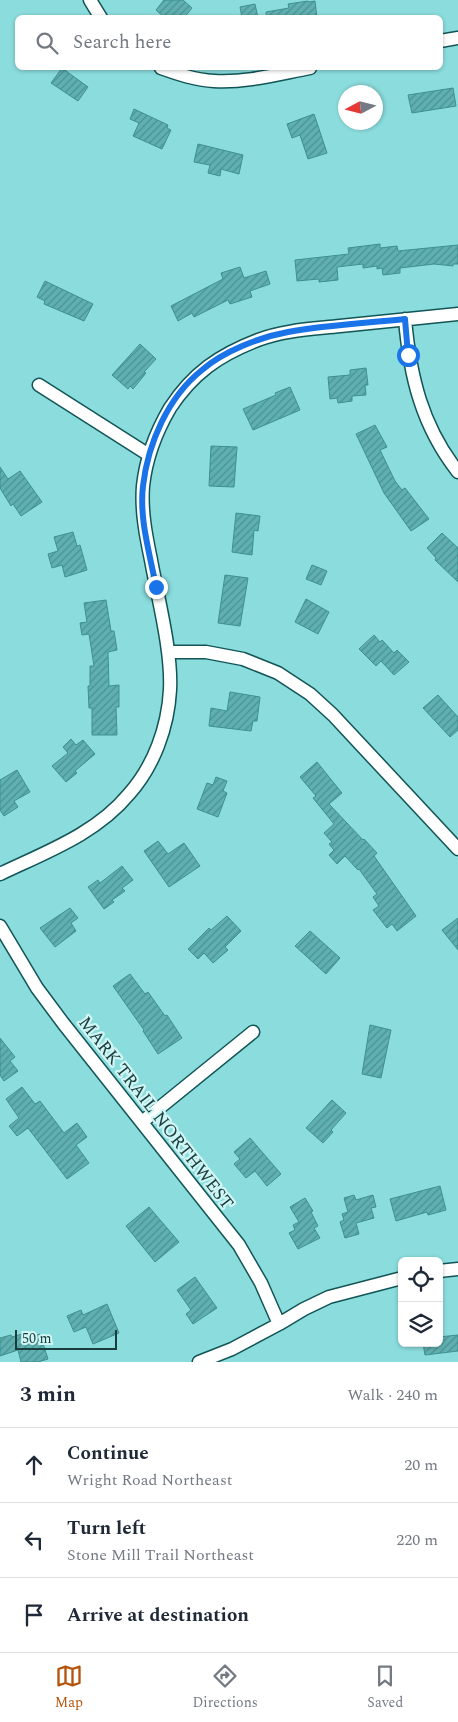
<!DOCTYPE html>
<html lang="en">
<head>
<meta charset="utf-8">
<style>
	:root { --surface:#fff; --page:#f2f2f3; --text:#1f2937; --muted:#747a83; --line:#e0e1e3; --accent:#b45309 }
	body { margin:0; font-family:Spectral,serif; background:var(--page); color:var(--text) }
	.controls { position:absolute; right:15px; bottom:15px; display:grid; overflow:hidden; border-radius:8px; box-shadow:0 1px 4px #0004 }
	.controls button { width:45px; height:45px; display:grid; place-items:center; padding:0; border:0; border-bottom:1px solid var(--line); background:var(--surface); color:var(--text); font:25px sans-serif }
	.compass { position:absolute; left:338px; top:85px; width:45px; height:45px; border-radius:50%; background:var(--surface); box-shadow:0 1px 4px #0004; rotate:263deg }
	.scale { position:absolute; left:15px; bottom:12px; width:102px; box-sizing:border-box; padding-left:5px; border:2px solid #193c3c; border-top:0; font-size:14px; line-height:18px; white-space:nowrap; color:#193c3c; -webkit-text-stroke:4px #cff5f5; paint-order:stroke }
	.stop { position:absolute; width:15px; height:15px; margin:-11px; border:4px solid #1a73e8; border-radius:50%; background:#fff }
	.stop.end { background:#1a73e8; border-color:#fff; box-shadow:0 1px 5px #0008 }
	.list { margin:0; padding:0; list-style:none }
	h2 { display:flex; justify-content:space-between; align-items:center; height:65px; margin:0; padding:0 20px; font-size:21px }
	h2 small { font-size:16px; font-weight:400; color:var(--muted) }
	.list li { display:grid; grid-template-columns:32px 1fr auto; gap:15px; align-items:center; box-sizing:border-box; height:75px; padding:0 20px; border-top:1px solid var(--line) }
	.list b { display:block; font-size:19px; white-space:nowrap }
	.list p { margin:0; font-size:16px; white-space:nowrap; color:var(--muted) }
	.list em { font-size:16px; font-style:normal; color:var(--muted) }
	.icon { flex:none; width:28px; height:28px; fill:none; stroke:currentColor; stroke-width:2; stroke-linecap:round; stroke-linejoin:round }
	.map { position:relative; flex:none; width:458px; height:1362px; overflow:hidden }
	.search { position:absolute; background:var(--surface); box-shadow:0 1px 4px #0004; left:15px; right:15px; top:15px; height:55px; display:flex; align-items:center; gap:12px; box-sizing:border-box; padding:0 18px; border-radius:8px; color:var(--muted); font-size:19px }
	.sheet { height:290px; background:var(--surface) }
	nav { display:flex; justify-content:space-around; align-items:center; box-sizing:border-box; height:70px; border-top:1px solid var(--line); background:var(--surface); font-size:14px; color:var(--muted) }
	nav a { display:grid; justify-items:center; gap:2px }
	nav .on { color:var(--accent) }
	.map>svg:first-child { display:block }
	.building { fill:url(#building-hatch); stroke:#3d9091 }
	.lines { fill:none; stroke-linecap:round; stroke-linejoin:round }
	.minor-casing { stroke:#125556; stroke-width:15 }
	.minor { stroke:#fff; stroke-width:12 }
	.route { stroke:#1a73e8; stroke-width:6 }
	.labels { text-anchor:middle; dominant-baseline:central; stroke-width:4.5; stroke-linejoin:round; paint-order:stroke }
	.street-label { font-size:18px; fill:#193c3c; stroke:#cff5f5 }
</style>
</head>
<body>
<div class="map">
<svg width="458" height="1362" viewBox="0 0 458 1362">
	<defs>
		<pattern id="building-hatch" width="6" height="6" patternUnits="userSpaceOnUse" patternTransform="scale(1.25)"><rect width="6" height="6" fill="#5fb0b1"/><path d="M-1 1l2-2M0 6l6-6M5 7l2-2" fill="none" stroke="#4e9091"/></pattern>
	</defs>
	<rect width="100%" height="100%" fill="#8bdcdd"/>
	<path class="building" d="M 164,0 L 183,0 L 192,8 L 184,18 L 165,18 L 156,10 Z
		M 308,1 L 308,2 L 315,1 L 317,18 L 266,18 L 266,12 L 289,8 L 288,4 Z
		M 255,4 L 258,18 L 242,18 L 240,7 Z
		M 62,68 L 88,87 L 78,101 L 51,83 Z
		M 453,88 L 456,106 L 412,113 L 408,95 Z
		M 134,109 L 168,125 L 167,128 L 171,130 L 162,149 L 133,136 L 139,123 L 130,119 Z
		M 314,114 L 327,153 L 308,159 L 300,135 L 292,138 L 287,124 Z
		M 198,144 L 243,155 L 239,174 L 221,169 L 220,176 L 208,173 L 210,165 L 194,162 Z
		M 380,244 L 380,248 L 397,246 L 398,251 L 458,245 L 458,264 L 453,264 L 453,266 L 434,264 L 400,268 L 400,273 L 383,275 L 382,268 L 377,269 L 377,266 L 363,268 L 363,264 L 337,267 L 338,280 L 319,282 L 319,279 L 297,281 L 295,260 L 349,254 L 348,248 Z
		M 240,267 L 244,278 L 266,271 L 270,284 L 250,291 L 252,297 L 230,304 L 228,300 L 194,317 L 192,313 L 178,321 L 171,306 L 223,279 L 221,273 Z
		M 45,281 L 93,304 L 84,321 L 44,304 L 45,301 L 37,297 Z
		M 140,344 L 156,359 L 144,372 L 146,373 L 133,389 L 130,386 L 128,389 L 112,375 Z
		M 366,368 L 368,385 L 365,385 L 366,395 L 352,396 L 352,401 L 338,403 L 337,398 L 330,399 L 328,377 L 350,375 L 350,370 Z
		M 290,387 L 300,410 L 253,430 L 243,409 L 276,395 L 275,393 Z
		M 375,425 L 387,447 L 380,450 L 395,481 L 402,490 L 405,488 L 429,519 L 411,531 L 384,493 L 356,434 Z
		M 211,446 L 237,447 L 234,487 L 209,486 Z
		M 0,467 L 8,479 L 20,471 L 42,502 L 21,516 L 13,504 L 11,506 L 0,488 Z
		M 236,513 L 260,516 L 258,531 L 254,530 L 252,555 L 232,552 Z
		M 73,532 L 77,546 L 80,545 L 87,570 L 65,577 L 62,565 L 52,568 L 48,554 L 58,551 L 54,537 Z
		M 442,533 L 458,548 L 458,582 L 435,560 L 436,558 L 427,548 Z
		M 312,565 L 327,571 L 321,585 L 306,579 Z
		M 225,575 L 248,578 L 240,626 L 218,623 Z
		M 306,599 L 329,612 L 318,634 L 295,622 Z
		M 106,600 L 111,631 L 114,631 L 117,650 L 108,652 L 109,686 L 119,685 L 119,707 L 116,707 L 117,735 L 92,735 L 92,708 L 89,708 L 88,686 L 90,686 L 90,666 L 94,666 L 89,634 L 82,635 L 80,623 L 87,622 L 84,603 Z
		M 374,635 L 380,642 L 382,640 L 394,653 L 397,650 L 409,662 L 394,675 L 381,661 L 376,666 L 359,649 Z
		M 230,692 L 260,697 L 257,721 L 253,721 L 251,731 L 209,726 L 211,708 L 227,711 Z
		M 438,695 L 458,717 L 458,730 L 450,737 L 423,708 Z
		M 71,739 L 76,745 L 83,740 L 95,754 L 75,771 L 77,773 L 66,782 L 52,766 L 68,753 L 63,747 Z
		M 317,762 L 342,793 L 329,804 L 363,840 L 364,839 L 377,853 L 374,856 L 416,916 L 397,931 L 392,924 L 387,928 L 373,910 L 379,906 L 373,897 L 377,894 L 359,869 L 358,870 L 345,856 L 337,864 L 329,855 L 334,850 L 329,844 L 332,842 L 324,833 L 334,824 L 313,798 L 316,796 L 300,777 Z
		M 17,770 L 30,792 L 14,801 L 18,807 L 4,816 L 0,810 L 0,780 Z
		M 216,777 L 227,781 L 223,791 L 227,793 L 218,817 L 197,809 L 207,783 L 213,785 Z
		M 158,841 L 168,854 L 184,843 L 200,866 L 169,887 L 144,851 Z
		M 122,866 L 133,880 L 122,888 L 125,891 L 112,900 L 114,902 L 104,909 L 88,887 L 98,880 L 100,883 Z
		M 70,908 L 78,918 L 71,923 L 76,931 L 55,947 L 40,928 Z
		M 227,916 L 241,931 L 225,947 L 228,950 L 213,963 L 204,953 L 198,959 L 188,949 L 209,928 L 211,930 Z
		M 458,918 L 458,950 L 442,930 Z
		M 310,931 L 340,958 L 326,974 L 295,946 Z
		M 130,974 L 145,994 L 148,992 L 165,1016 L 167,1015 L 182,1038 L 158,1054 L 143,1031 L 144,1030 L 113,986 Z
		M 370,1025 L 391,1030 L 381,1078 L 362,1074 Z
		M 0,1038 L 15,1057 L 10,1061 L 18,1071 L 4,1081 L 0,1075 Z
		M 22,1087 L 35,1104 L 40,1101 L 64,1133 L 77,1123 L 87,1137 L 76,1145 L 89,1163 L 67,1179 L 28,1128 L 17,1136 L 9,1126 L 19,1118 L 6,1099 Z
		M 332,1100 L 346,1113 L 331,1130 L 333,1132 L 323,1143 L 306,1128 Z
		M 250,1138 L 281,1174 L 267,1186 L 255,1171 L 246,1178 L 234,1164 L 240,1159 L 234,1152 Z
		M 440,1186 L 446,1210 L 428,1215 L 427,1212 L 396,1221 L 390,1199 Z
		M 354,1195 L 356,1200 L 373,1195 L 376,1207 L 371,1208 L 374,1218 L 356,1223 L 359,1234 L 345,1238 L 340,1222 L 344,1220 L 342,1214 L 348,1212 L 344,1198 Z
		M 305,1198 L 313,1211 L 311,1212 L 318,1226 L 314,1228 L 320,1238 L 298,1249 L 289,1233 L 295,1230 L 293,1225 L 299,1222 L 290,1207 Z
		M 149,1207 L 179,1242 L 155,1262 L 126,1226 Z
		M 195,1277 L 217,1308 L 193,1324 L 186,1314 L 191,1310 L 177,1290 Z
		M 107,1304 L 119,1333 L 93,1344 L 86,1327 L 74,1332 L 67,1316 L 81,1310 L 83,1315 Z
		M 25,1333 L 27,1338 L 40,1334 L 48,1359 L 38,1362 L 21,1362 L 18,1350 L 0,1356 L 0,1338 L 11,1335 L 12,1337 Z
		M 458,1335 L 458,1351 L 425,1355 L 423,1343 L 439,1343 L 439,1337 Z"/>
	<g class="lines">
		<defs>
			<path id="minor" d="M 90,0 L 101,18
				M 440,41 L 458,38
				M 161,68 C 178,74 195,80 214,81 C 246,83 278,74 310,68
				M 405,319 C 410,377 422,426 458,472
				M 39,385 L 149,455
				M 168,652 L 206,652 L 243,659 L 278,673 L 310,694 L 333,715 L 458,849
				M 0,874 C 46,852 96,834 129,794 C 154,766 168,727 170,690 C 172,651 158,599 151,560 C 146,536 141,511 143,486 C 146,458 156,432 170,408 C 193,373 219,355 258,340 C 284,330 313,329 340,326 C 379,322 419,318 458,314
				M 0,926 L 37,988 L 63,1023 L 239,1245 L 261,1283 L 279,1324
				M 142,1122 L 253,1032
				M 439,1271 L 458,1269
				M 199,1362 L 232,1349 L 279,1324 L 304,1309 L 329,1297 L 402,1278"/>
		</defs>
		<use href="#minor" class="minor-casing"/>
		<use href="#minor" class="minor"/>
	</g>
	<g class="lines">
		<path class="route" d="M 156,587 C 150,554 139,519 143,486 C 148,443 168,397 202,370 C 224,351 260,337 288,332 C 326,325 367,323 405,319 L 408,355"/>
	</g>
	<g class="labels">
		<g class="street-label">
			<text transform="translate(156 1113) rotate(52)">MARK TRAIL NORTHWEST</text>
		</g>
	</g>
</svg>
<div class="controls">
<button><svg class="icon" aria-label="locate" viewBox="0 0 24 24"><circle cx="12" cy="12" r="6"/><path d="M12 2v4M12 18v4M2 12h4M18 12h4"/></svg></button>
<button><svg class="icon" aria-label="layers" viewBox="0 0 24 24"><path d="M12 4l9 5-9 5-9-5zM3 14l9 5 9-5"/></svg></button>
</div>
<svg class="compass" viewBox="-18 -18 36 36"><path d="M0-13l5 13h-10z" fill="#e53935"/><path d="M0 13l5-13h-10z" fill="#747a83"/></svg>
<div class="scale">50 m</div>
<div class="stop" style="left:408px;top:355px"></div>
<div class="stop end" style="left:156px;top:587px"></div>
<div class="search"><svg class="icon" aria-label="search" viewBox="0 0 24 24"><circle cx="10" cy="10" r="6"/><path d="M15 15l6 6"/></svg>Search here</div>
</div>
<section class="sheet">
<h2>3 min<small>Walk · 240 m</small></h2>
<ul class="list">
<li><svg class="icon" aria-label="ahead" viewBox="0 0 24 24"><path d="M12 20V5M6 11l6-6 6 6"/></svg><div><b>Continue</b><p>Wright Road Northeast</p></div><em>20 m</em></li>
<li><svg class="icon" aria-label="left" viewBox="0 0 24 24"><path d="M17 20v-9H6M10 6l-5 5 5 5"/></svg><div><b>Turn left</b><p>Stone Mill Trail Northeast</p></div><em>220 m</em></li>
<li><svg class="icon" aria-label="arrive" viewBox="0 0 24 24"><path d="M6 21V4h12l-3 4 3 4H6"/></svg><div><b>Arrive at destination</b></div></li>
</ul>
</section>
<nav>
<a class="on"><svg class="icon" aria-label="map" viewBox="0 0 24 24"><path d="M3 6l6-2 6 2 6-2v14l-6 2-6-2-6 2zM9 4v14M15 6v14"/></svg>Map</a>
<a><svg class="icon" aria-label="directions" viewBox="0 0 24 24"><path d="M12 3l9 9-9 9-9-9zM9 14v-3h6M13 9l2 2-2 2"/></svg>Directions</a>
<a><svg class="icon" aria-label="saved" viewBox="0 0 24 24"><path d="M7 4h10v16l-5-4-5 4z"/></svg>Saved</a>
</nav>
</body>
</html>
